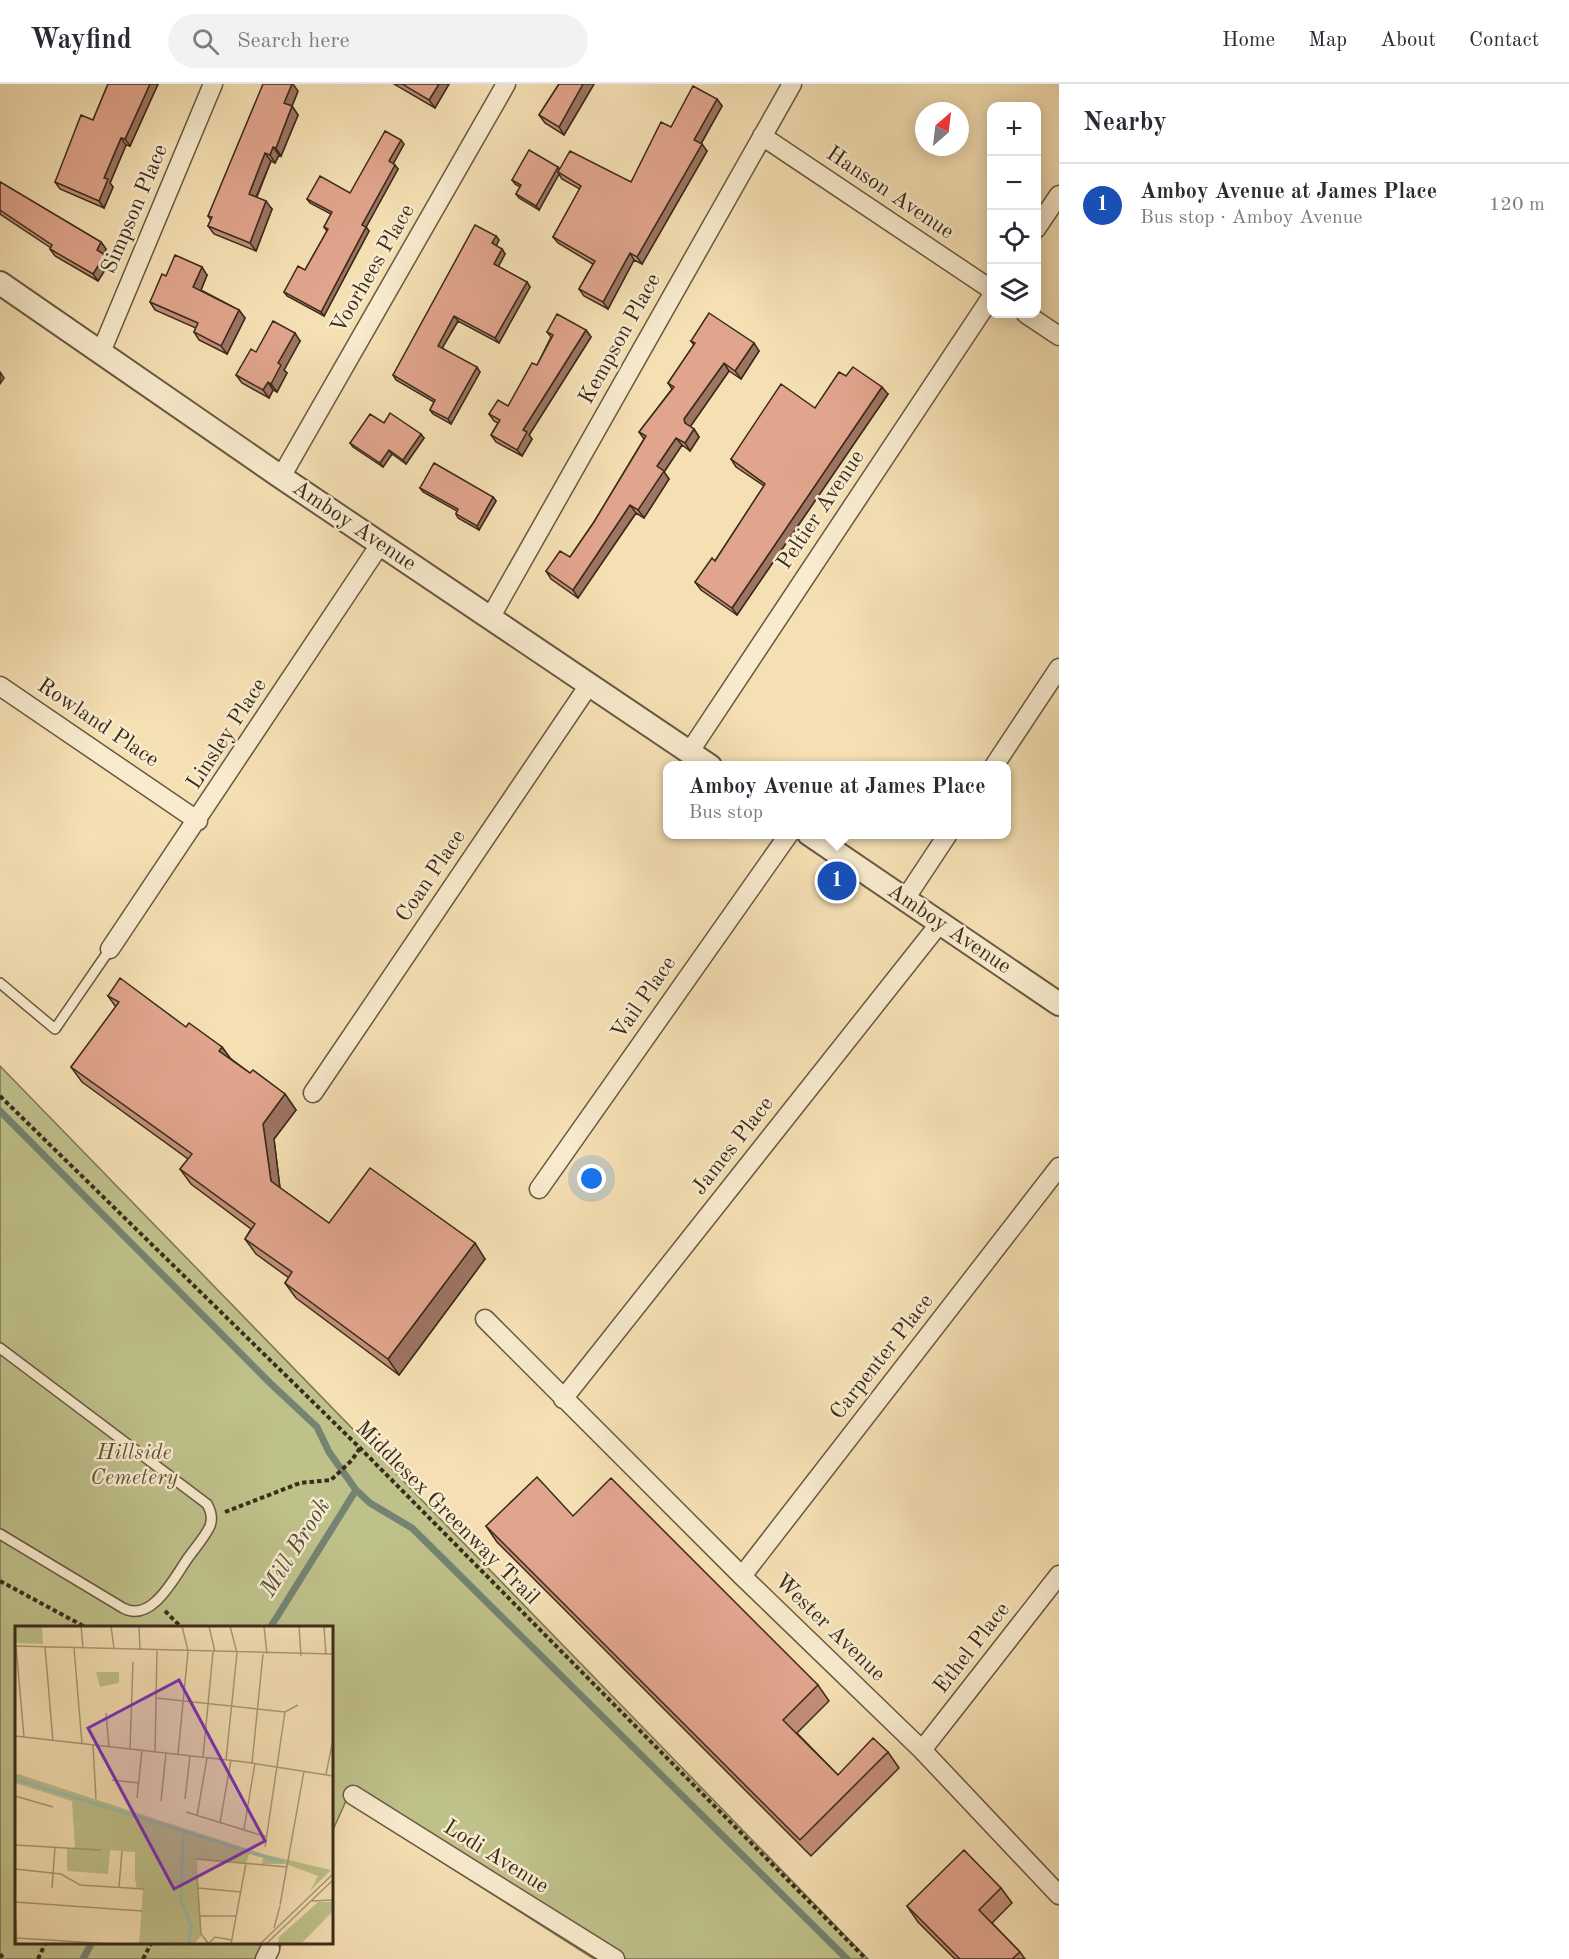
<!DOCTYPE html>
<html lang="en">
<head>
<meta charset="utf-8">
<style>
	:root { --surface:#fff; --page:#f2f2f3; --text:#2b2b33; --muted:#7c7c81; --line:#e1e1e2; --accent:#0b8043 }
	body { margin:0; font-family:"Old Standard TT",serif; background:var(--page); color:var(--text) }
	.controls { position:absolute; right:18px; top:18px; display:grid; overflow:hidden; border-radius:12px; box-shadow:0 3px 15px #0003 }
	.controls button { width:54px; height:54px; display:grid; place-items:center; padding:0; border:0; border-bottom:2px solid var(--line); background:var(--surface); color:var(--text); font:30px sans-serif }
	.compass { position:absolute; left:915px; top:18px; width:54px; height:54px; border-radius:50%; background:var(--surface); box-shadow:0 3px 15px #0003; rotate:28deg }
	.you { position:absolute; left:592px; top:1095px; width:21px; height:21px; margin:-15px; border:4px solid #fff; border-radius:50%; background:#1a73e8; box-shadow:0 0 0 9px #1a73e833 }
	.badge { display:grid; place-items:center; width:39px; height:39px; border-radius:50%; background:var(--accent); color:#fff; font-size:20px; font-weight:700 }
	.pin { position:absolute; translate:-50% -50%; border:3px solid #fff; box-shadow:0 2px 6px #0006 }
	.popup { position:absolute; left:663px; top:677px; width:348px; height:78px; box-sizing:border-box; display:grid; place-content:center; border-radius:12px; background:var(--surface); filter:drop-shadow(0 2px 4px #0005); font-size:20px; white-space:nowrap; color:var(--muted) }
	.popup b { font-size:22px; color:var(--text) }
	.popup::after { content:''; position:absolute; left:50%; top:100%; margin-left:-12px; border:12px solid transparent; border-top-color:var(--surface) }
	.list { margin:0; padding:0; list-style:none }
	h2 { display:flex; justify-content:space-between; align-items:center; height:78px; margin:0; padding:0 24px; font-size:26px }
	h2 small { font-size:20px; font-weight:400; color:var(--muted) }
	.list li { display:grid; grid-template-columns:39px 1fr auto; gap:18px; align-items:center; box-sizing:border-box; height:84px; padding:0 24px; border-top:2px solid var(--line) }
	.list b { display:block; font-size:22px; white-space:nowrap }
	.list p { margin:0; font-size:20px; white-space:nowrap; color:var(--muted) }
	.list em { font-size:20px; font-style:normal; color:var(--muted) }
	.icon { flex:none; width:33px; height:33px; fill:none; stroke:currentColor; stroke-width:2; stroke-linecap:round; stroke-linejoin:round }
	.map { position:relative; flex:none; width:1059px; height:1875px; overflow:hidden }
	header { display:flex; align-items:center; gap:36px; box-sizing:border-box; height:84px; padding:0 30px; background:var(--surface); border-bottom:2px solid var(--line) }
	header strong { font-size:28px }
	nav { display:flex; gap:33px; margin-inline-start:auto; font-size:21px }
	.search { width:420px; height:54px; background:var(--page); display:flex; align-items:center; gap:15px; box-sizing:border-box; padding:0 21px; border-radius:33px; color:var(--muted); font-size:22px }
	main { display:flex }
	aside { flex:1; background:var(--surface) }
	.map>svg:first-child { display:block }
	.green { fill:#bfc18b; stroke:#7c7652; stroke-width:1.5 }
	.lines { fill:none; stroke-linecap:round; stroke-linejoin:round }
	.stream { stroke:#758372; stroke-width:7 }
	.service-casing { stroke:#695840; stroke-width:12 }
	.minor-casing { stroke:#695840; stroke-width:21 }
	.tertiary-casing { stroke:#695840; stroke-width:26 }
	.path { stroke:#3a2b1a; stroke-width:4; stroke-dasharray:4.5 3; stroke-linecap:butt }
	.service { stroke:#f8ebce; stroke-width:9 }
	.minor { stroke:#f8ebce; stroke-width:18 }
	.tertiary { stroke:#f8ebce; stroke-width:22 }
	.wall { fill:#c28e79; stroke:#3a2b1a; stroke-width:1.5 }
	.shaded-wall { fill:#9e7463; stroke:#3a2b1a; stroke-width:1.5 }
	.building { fill:#e1a58d; stroke:#3a2b1a; stroke-width:1.5 }
	.labels { text-anchor:middle; dominant-baseline:central; stroke-width:5; stroke-linejoin:round; paint-order:stroke }
	.street-label { font-size:22px; fill:#3a2b1a; stroke:#f8ebce }
	.park-label { font-size:22px; font-style:italic; fill:#5b5036; stroke:#f8ebce }
	.water-label { font-size:24px; font-style:italic; fill:#52503e; stroke:#f8ebce }
	.inset-river { fill:none; stroke:#9cbdac; stroke-width:3 }
	.inset-road { fill:none; stroke:#aa9876; stroke-width:1.5 }
	.view { fill:#7b2cbf; fill-opacity:0.15; stroke:#7b2cbf; stroke-width:3 }
	.inset-edge { fill:none; stroke:#3a2b1a; stroke-width:3 }
</style>
</head>
<body>
<header>
<strong>Wayfind</strong>
<div class="search"><svg class="icon" aria-label="search" viewBox="0 0 24 24"><circle cx="10" cy="10" r="6"/><path d="M15 15l6 6"/></svg>Search here</div>
<nav><a>Home</a><a>Map</a><a>About</a><a>Contact</a></nav>
</header>
<main>
<div class="map">
<svg width="1059" height="1875" viewBox="0 0 1059 1875">
	<rect width="100%" height="100%" fill="#f5e0b4"/>
	<filter id="stains"><feTurbulence type="fractalNoise" baseFrequency=".00333" numOctaves="4"/><feColorMatrix values="0 0 0 0 .2 0 0 0 0 .09 0 0 0 0 .02 0 0 0 .5 -.17"/></filter>
	<radialGradient id="worn" r=".72"><stop offset=".6" stop-color="#630" stop-opacity="0"/><stop offset="1" stop-color="#630" stop-opacity=".3"/></radialGradient>
	<path class="green" d="M 0,982 L 868,1875 L 594,1875 L 346,1717 L 332,1748 L 332,1544 L 16,1544 L 16,1858 L 282,1859 L 274,1875 L 0,1875 Z"/>
	<g class="lines">
		<path class="stream" d="M 0,1027 L 269,1298 L 317,1343 L 329,1368 L 356,1406 L 370,1419 L 412,1444 L 847,1875
			M 270,1544 L 356,1406
			M 83,1875 L 92,1858"/>
		<defs>
			<path id="service" d="M 0,899 L 55,945 L 110,865
				M 0,1264 L 207,1420 C 211,1427 213,1434 210,1442 C 205,1453 195,1464 188,1474 C 175,1492 152,1540 123,1524 L 0,1450"/>
			<path id="minor" d="M 762,52 L 992,206
				M 1036,145 L 1059,111
				M 1026,230 L 1059,252
				M 101,268 L 213,0
				M 281,393 L 506,0
				M 490,534 L 792,0
				M 0,602 L 198,737
				M 690,667 L 992,212
				M 994,682 L 1059,584
				M 905,815 L 948,750
				M 110,865 L 381,459
				M 313,1009 L 589,601
				M 539,1105 L 789,750
				M 485,1235 L 742,1492 L 922,1666 L 1059,1811
				M 563,1315 L 940,839
				M 742,1492 L 1059,1083
				M 922,1666 L 1059,1491
				M 353,1711 L 615,1875
				M 265,1875 L 270,1865"/>
			<path id="tertiary" d="M 0,199 L 281,393 L 710,682
				M 809,750 L 1059,920"/>
		</defs>
		<use href="#service" class="service-casing"/>
		<use href="#minor" class="minor-casing"/>
		<use href="#tertiary" class="tertiary-casing"/>
		<path class="path" d="M 0,1012 L 360,1364 L 866,1875
			M 225,1428 L 300,1399 L 331,1396 L 352,1376 L 360,1364
			M 0,1497 L 87,1544
			M 165,1527 L 182,1544
			M 0,1870 L 4,1875
			M 38,1875 L 46,1858
			M 143,1875 L 152,1858"/>
		<use href="#service" class="service"/>
		<use href="#minor" class="minor"/>
		<use href="#tertiary" class="tertiary"/>
	</g>
	<path class="wall" d="M 108,0 L 158,0 L 130,62 L 126,61 L 110,99 L 113,103 L 104,124 L 60,105 L 55,98 L 93,36 Z
		M 394,0 L 449,0 L 435,24 Z
		M 559,0 L 594,0 L 564,51 L 545,39 L 539,31 Z
		M 298,7 L 292,22 L 298,31 L 281,72 L 279,71 L 275,79 L 271,77 L 257,113 L 272,125 L 256,167 L 214,150 L 208,142 L 211,136 L 208,132 Z
		M 717,15 L 722,22 L 701,60 L 707,67 L 642,180 L 634,176 L 608,225 L 584,212 L 579,205 L 593,180 L 558,159 L 553,153 L 580,105 L 562,95 L 559,90 L 539,126 L 519,114 L 516,110 L 520,103 L 515,100 L 512,96 L 558,83 L 559,85 L 631,98 L 671,43 Z
		M 404,60 L 393,80 L 398,85 L 366,143 L 369,147 L 324,232 L 287,212 L 284,208 L 305,186 L 327,147 L 324,143 L 331,130 L 310,119 L 307,115 L 350,109 Z
		M 0,98 L 101,158 L 106,165 L 104,170 L 110,178 L 98,197 L 55,172 L 50,165 L 51,164 L 0,130 Z
		M 496,152 L 499,156 L 496,162 L 502,165 L 505,170 L 498,183 L 527,198 L 530,203 L 499,259 L 458,237 L 442,264 L 480,288 L 451,340 L 433,330 L 430,326 L 434,318 L 396,296 L 393,291 Z
		M 207,191 L 201,206 L 239,226 L 245,234 L 227,270 L 199,256 L 194,248 L 196,244 L 155,226 L 150,218 L 166,192 Z
		M 586,246 L 591,253 L 529,351 L 532,355 L 522,372 L 496,358 L 491,351 L 498,339 L 494,337 L 489,330 L 508,322 L 537,281 L 551,253 L 547,248 Z
		M 300,257 L 284,286 L 287,289 L 277,308 L 273,306 L 269,314 L 242,299 L 236,291 L 256,268 Z
		M 691,257 L 759,267 L 741,295 L 729,287 L 690,343 L 694,345 L 699,353 L 690,367 L 682,361 L 664,388 L 669,395 L 644,434 L 636,429 L 578,514 L 551,495 L 546,487 L 570,473 L 594,438 L 644,355 L 639,348 L 672,305 L 668,299 L 694,261 Z
		M 846,292 L 888,310 L 737,531 L 701,506 L 695,498 L 715,477 L 764,402 L 736,383 L 731,375 L 815,324 Z
		M 384,339 L 424,354 L 406,380 L 392,370 L 383,383 L 353,363 L 350,359 Z
		M 420,404 L 493,413 L 496,417 L 479,446 L 458,434 L 456,430 L 457,427 L 423,408 Z
		M 108,912 L 186,943 L 222,963 L 230,974 L 250,989 L 285,1010 L 296,1026 L 274,1055 L 280,1104 L 329,1139 L 485,1175 L 399,1291 L 296,1214 L 285,1199 L 289,1194 L 256,1170 L 245,1155 L 251,1145 L 191,1100 L 180,1085 L 188,1075 L 82,998 L 71,983 L 116,923 Z
		M 573,1432 L 818,1601 L 829,1617 L 797,1649 L 838,1691 L 888,1668 L 899,1684 L 811,1772 L 497,1458 L 486,1442 Z
		M 1001,1804 L 1012,1819 L 992,1839 L 1020,1868 L 1025,1875 L 955,1875 L 918,1838 L 907,1822 Z"/>
	<path class="shaded-wall" d="M 150,0 L 158,0 L 130,62 L 125,55 Z
		M 292,0 L 293,0 L 298,7 L 290,27 L 284,19 Z
		M 439,0 L 449,0 L 435,24 L 429,16 Z
		M 583,0 L 594,0 L 564,51 L 559,43 Z
		M 717,15 L 722,22 L 699,63 L 694,56 Z
		M 292,22 L 298,31 L 281,72 L 276,64 Z
		M 121,54 L 126,61 L 110,99 L 113,103 L 104,124 L 99,117 L 104,94 Z
		M 401,56 L 404,60 L 392,82 L 389,77 Z
		M 702,60 L 707,67 L 642,180 L 637,173 Z
		M 273,63 L 279,71 L 275,79 L 270,71 Z
		M 265,69 L 271,77 L 254,118 L 249,110 Z
		M 395,81 L 398,85 L 365,145 L 362,141 Z
		M 558,83 L 561,87 L 558,88 L 559,90 L 539,126 L 536,122 Z
		M 266,117 L 272,125 L 256,167 L 250,159 Z
		M 366,143 L 369,147 L 324,232 L 321,228 Z
		M 496,152 L 499,156 L 495,164 L 492,159 Z
		M 101,158 L 106,165 L 102,173 L 97,166 Z
		M 502,165 L 505,170 L 497,185 L 494,180 Z
		M 630,169 L 634,176 L 608,225 L 603,218 Z
		M 105,171 L 110,178 L 98,197 L 93,190 Z
		M 202,183 L 207,191 L 199,211 L 193,203 Z
		M 527,198 L 530,203 L 499,259 L 495,254 Z
		M 239,226 L 245,234 L 227,270 L 221,262 Z
		M 454,232 L 458,237 L 441,266 L 438,262 Z
		M 586,246 L 591,253 L 529,351 L 532,355 L 522,372 L 517,366 L 523,346 Z
		M 295,249 L 300,257 L 284,286 L 287,289 L 277,308 L 271,300 L 278,279 Z
		M 754,259 L 759,267 L 741,295 L 735,287 Z
		M 724,279 L 729,287 L 690,343 L 685,339 L 684,335 Z
		M 477,283 L 480,288 L 451,340 L 448,335 Z
		M 0,288 L 4,294 L 0,300 Z
		M 268,298 L 273,306 L 269,314 L 263,306 Z
		M 882,303 L 888,310 L 737,531 L 732,524 Z
		M 694,345 L 699,353 L 690,367 L 685,359 Z
		M 421,350 L 424,354 L 406,380 L 403,376 Z
		M 676,354 L 682,361 L 664,388 L 669,395 L 644,434 L 638,426 L 657,382 Z
		M 389,366 L 392,370 L 383,383 L 380,379 Z
		M 493,413 L 496,417 L 479,446 L 477,442 Z
		M 630,421 L 636,429 L 578,514 L 573,506 Z
		M 222,963 L 233,978 L 219,967 Z
		M 285,1010 L 296,1026 L 274,1055 L 281,1113 L 271,1097 L 263,1040 Z
		M 475,1159 L 485,1175 L 399,1291 L 388,1275 Z"/>
	<path class="building" d="M 108,0 L 150,0 L 125,55 L 121,54 L 104,94 L 108,95 L 99,117 L 55,98 L 81,31 L 93,36 Z
		M 263,0 L 292,0 L 284,19 L 292,22 L 276,64 L 273,63 L 270,71 L 265,69 L 249,110 L 266,117 L 250,159 L 208,142 L 212,133 L 208,132 Z
		M 402,0 L 439,0 L 429,16 Z
		M 559,0 L 583,0 L 559,43 L 539,31 Z
		M 693,2 L 717,15 L 694,56 L 702,60 L 637,173 L 630,169 L 603,218 L 579,205 L 595,177 L 553,153 L 581,102 L 558,88 L 570,67 L 631,98 L 661,38 L 671,43 Z
		M 385,47 L 401,56 L 389,77 L 395,81 L 362,141 L 366,143 L 321,228 L 284,208 L 298,182 L 305,186 L 328,145 L 324,143 L 332,128 L 307,115 L 320,92 L 350,109 Z
		M 529,66 L 558,83 L 536,122 L 516,110 L 521,101 L 512,96 Z
		M 0,98 L 101,158 L 97,166 L 105,171 L 93,190 L 50,165 L 52,161 L 0,126 Z
		M 475,141 L 496,152 L 492,159 L 502,165 L 494,180 L 527,198 L 495,254 L 454,232 L 438,262 L 477,283 L 448,335 L 430,326 L 435,316 L 393,291 Z
		M 175,171 L 202,183 L 193,203 L 239,226 L 221,262 L 194,248 L 198,239 L 150,218 L 162,190 L 166,192 Z
		M 709,229 L 754,259 L 735,287 L 724,279 L 684,335 L 685,339 L 694,345 L 685,359 L 676,354 L 657,382 L 664,387 L 638,426 L 630,421 L 573,506 L 546,487 L 560,467 L 570,473 L 594,438 L 646,352 L 639,348 L 674,303 L 668,299 L 695,259 L 691,257 Z
		M 557,230 L 586,246 L 523,346 L 527,348 L 517,366 L 491,351 L 500,336 L 489,330 L 498,316 L 508,322 L 532,279 L 537,281 L 553,251 L 547,248 Z
		M 273,237 L 295,249 L 278,279 L 281,281 L 271,300 L 268,298 L 263,306 L 236,291 L 251,265 L 256,268 Z
		M 853,283 L 882,303 L 732,524 L 695,498 L 712,474 L 715,477 L 765,400 L 731,375 L 781,300 L 815,324 L 839,288 L 846,292 Z
		M 390,329 L 421,350 L 403,376 L 389,366 L 380,379 L 350,359 L 370,330 L 384,339 Z
		M 434,379 L 493,413 L 477,442 L 456,430 L 458,425 L 420,404 Z
		M 120,894 L 186,943 L 189,939 L 222,963 L 219,967 L 250,989 L 253,986 L 285,1010 L 263,1040 L 271,1097 L 329,1139 L 370,1084 L 475,1159 L 388,1275 L 285,1199 L 292,1188 L 245,1155 L 255,1140 L 180,1085 L 192,1070 L 71,983 L 119,918 L 108,912 Z
		M 537,1393 L 573,1432 L 611,1394 L 818,1601 L 783,1636 L 838,1691 L 873,1654 L 888,1668 L 800,1756 L 486,1442 Z
		M 964,1766 L 1001,1804 L 979,1826 L 1020,1868 L 1012,1875 L 960,1875 L 907,1822 Z"/>
	<g class="labels">
		<g class="street-label">
			<text transform="translate(890 109) rotate(34)">Hanson Avenue</text>
			<text transform="translate(135 125) rotate(-67)">Simpson Place</text>
			<text transform="translate(373 185) rotate(-60)">Voorhees Place</text>
			<text transform="translate(620 255) rotate(-61)">Kempson Place</text>
			<text transform="translate(821 426) rotate(-56)">Peltier Avenue</text>
			<text transform="translate(354 442) rotate(34)">Amboy Avenue</text>
			<text transform="translate(98 639) rotate(34)">Rowland Place</text>
			<text transform="translate(227 650) rotate(-57)">Linsley Place</text>
			<text transform="translate(431 792) rotate(-56)">Coan Place</text>
			<text transform="translate(949 845) rotate(34)">Amboy Avenue</text>
			<text transform="translate(644 914) rotate(-55)">Vail Place</text>
			<text transform="translate(733 1062) rotate(-52)">James Place</text>
			<text transform="translate(882 1273) rotate(-52)">Carpenter Place</text>
			<text transform="translate(447 1429) rotate(45)">Middlesex Greenway Trail</text>
			<text transform="translate(830 1544) rotate(44)">Wester Avenue</text>
			<text transform="translate(972 1564) rotate(-52)">Ethel Place</text>
			<text transform="translate(496 1773) rotate(32)">Lodi Avenue</text>
		</g>
		<g class="park-label">
			<text x="134" y="1369">Hillside<tspan x="134" dy="25">Cemetery</tspan></text>
		</g>
		<g class="water-label">
			<text transform="translate(296 1464) rotate(-58)">Mill Brook</text>
		</g>
	</g>
	<g transform="translate(15 1542)">
		<rect width="318" height="318" fill="#f5e0b4"/>
		<path d="M 0,0 L 27,0 L 28,18 L 0,17 ZM 81,46 L 104,46 L 104,57 L 85,61 ZM 0,147 L 248,228 L 316,244 L 295,265 L 303,250 L 271,238 L 247,238 L 248,232 L 234,228 L 231,238 L 182,234 L 186,310 L 179,318 L 124,318 L 128,264 L 122,263 L 120,253 L 120,226 L 95,224 L 93,248 L 52,245 L 52,222 L 60,222 L 57,175 L 0,157 ZM 303,276 L 318,276 L 318,285 L 286,318 L 263,318 L 264,311 Z" fill="#bfc18b"/>
		<path class="inset-river" d="M 0,153 L 268,236M 168,208 L 166,274 L 176,299 L 174,318"/>
		<path class="inset-road" d="M 66,0 L 68,22M 96,0 L 99,23M 124,0 L 125,24M 194,0 L 200,26M 249,0 L 252,28M 284,0 L 286,30M 309,0 L 311,29M 0,20 L 318,28M 1,20 L 9,111M 30,21 L 38,115M 59,22 L 67,118M 141,72 L 270,86 L 283,79M 91,87 L 94,121M 0,110 L 230,136 L 318,150M 78,119 L 81,173M 115,123 L 118,36M 140,126 L 142,25M 163,128 L 173,25 L 167,0M 188,131 L 198,26M 211,134 L 222,27 L 215,0M 237,137 L 248,28M 311,148 L 318,114M 97,154 L 124,157M 0,170 L 38,181M 122,172 L 127,124M 170,173 L 175,130M 146,175 L 151,127M 171,186 L 252,211M 182,190 L 192,132M 205,197 L 216,134M 229,203 L 240,137M 0,219 L 86,224M 250,221 L 270,86M 182,233 L 272,241M 0,243 L 46,248 L 65,259 L 129,263M 182,250 L 186,308 L 193,317M 104,261 L 107,225M 37,262 L 40,221M 183,262 L 226,266M 297,275 L 318,274M 0,276 L 127,285M 265,279 L 289,145M 0,284 L 2,318M 185,290 L 221,290M 259,302 L 265,280M 2,312 L 96,318M 193,318 L 200,311 L 217,314M 216,318 L 231,237M 245,318 L 318,248M 251,318 L 318,254"/>
		<path class="view" d="M 164,54 L 250,215 L 159,263 L 73,102 Z"/>
		<rect width="318" height="318" class="inset-edge"/>
	</g>
	<rect width="100%" height="100%" filter="url(#stains)"/>
	<rect width="100%" height="100%" fill="url(#worn)"/>
</svg>
<div class="controls">
<button>+</button>
<button>−</button>
<button><svg class="icon" aria-label="locate" viewBox="0 0 24 24"><circle cx="12" cy="12" r="6"/><path d="M12 2v4M12 18v4M2 12h4M18 12h4"/></svg></button>
<button><svg class="icon" aria-label="layers" viewBox="0 0 24 24"><path d="M12 4l9 5-9 5-9-5zM3 14l9 5 9-5"/></svg></button>
</div>
<svg class="compass" viewBox="-18 -18 36 36"><path d="M0-13l5 13h-10z" fill="#e53935"/><path d="M0 13l5-13h-10z" fill="#7c7c81"/></svg>
<div class="you"></div>
<div class="pin badge" style="left:837px;top:797px;background:#1a4fb4">1</div>
<div class="popup"><b>Amboy Avenue at James Place</b>Bus stop</div>
</div>
<aside>
<h2>Nearby<small></small></h2>
<ul class="list">
<li><span class="badge" style="background:#1a4fb4">1</span><div><b>Amboy Avenue at James Place</b><p>Bus stop · Amboy Avenue</p></div><em>120 m</em></li>
</ul>
</aside>
</main>
</body>
</html>
